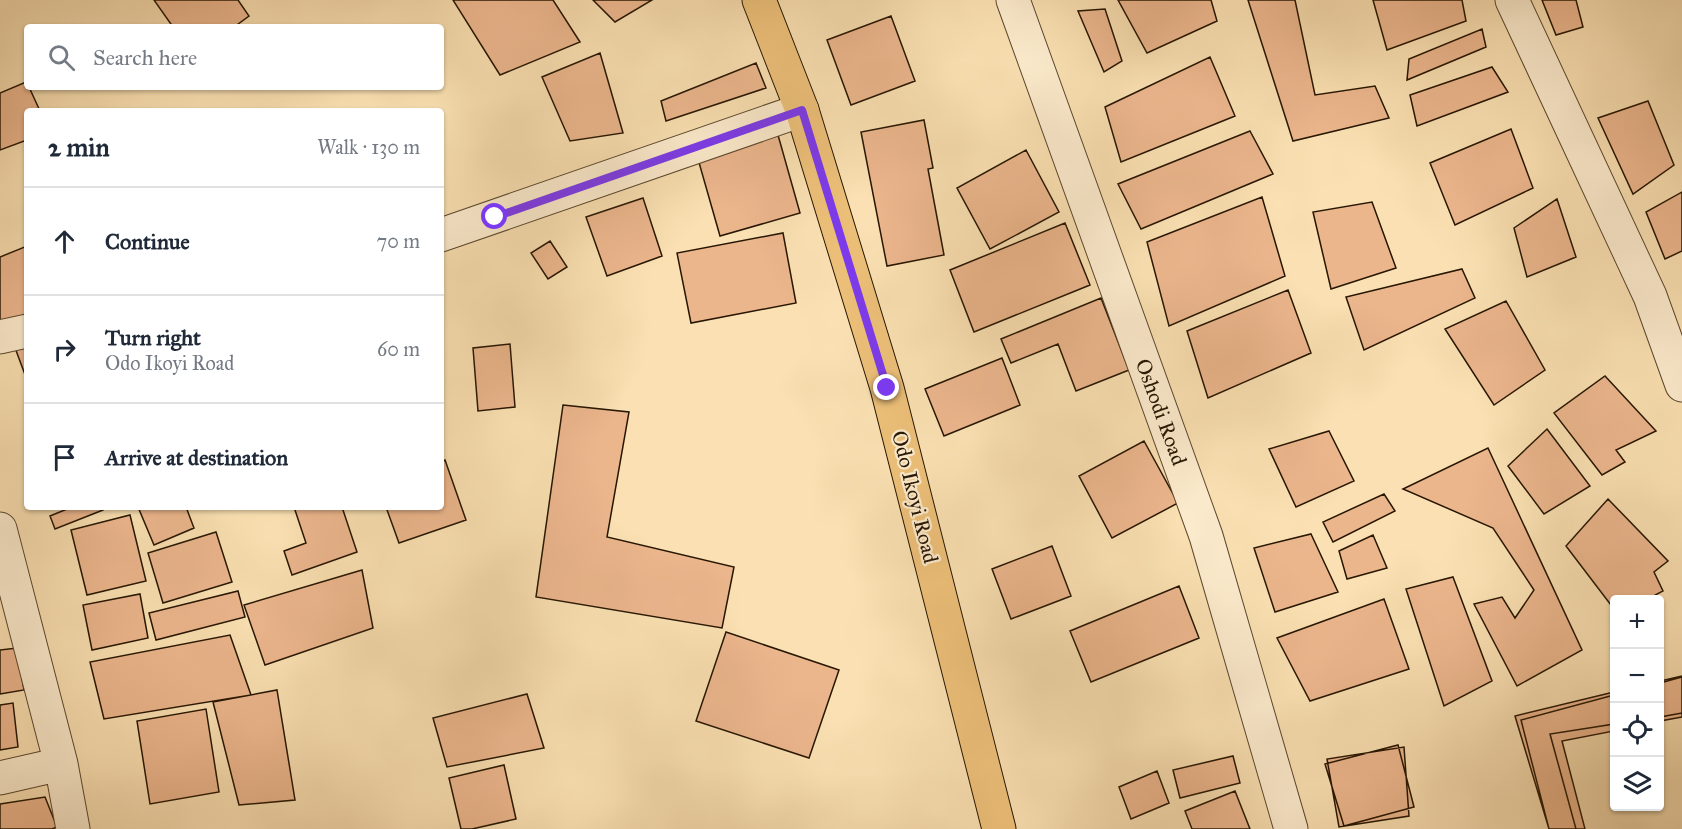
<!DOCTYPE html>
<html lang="en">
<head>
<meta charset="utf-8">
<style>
	:root { --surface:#fff; --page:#f2f2f3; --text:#1f2937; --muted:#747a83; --line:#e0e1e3 }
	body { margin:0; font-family:"IM FELL Great Primer",serif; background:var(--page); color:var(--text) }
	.controls { position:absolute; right:18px; bottom:18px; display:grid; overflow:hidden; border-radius:6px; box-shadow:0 2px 4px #0004 }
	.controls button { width:54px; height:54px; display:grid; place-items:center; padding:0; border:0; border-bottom:2px solid var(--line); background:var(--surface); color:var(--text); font:30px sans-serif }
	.stop { position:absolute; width:18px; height:18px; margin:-14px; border:4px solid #7c3aed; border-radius:50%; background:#fff }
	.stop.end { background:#7c3aed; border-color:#fff; box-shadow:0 2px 6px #0008 }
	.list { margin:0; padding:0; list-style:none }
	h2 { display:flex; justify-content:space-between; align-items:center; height:78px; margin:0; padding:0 24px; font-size:26px }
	h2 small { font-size:20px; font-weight:400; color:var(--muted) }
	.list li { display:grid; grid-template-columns:39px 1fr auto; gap:18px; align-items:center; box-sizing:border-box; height:108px; padding:0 24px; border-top:2px solid var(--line) }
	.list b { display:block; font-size:22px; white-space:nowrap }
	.list p { margin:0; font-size:20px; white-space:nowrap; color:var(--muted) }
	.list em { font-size:20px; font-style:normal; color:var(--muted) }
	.icon { flex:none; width:33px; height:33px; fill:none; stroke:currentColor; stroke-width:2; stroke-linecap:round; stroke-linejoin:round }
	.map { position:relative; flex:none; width:1682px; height:829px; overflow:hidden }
	.search { position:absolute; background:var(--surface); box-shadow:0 2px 4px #0004; left:24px; top:24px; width:420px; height:66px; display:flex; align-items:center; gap:15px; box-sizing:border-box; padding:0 21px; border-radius:6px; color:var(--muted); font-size:22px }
	.panel { position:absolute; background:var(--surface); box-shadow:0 2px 4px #0004; left:24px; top:108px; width:420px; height:402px; border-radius:6px }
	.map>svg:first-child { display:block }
	.building { fill:#ecb68d; stroke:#261602; stroke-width:1.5 }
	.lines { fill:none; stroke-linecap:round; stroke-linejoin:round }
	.minor-casing { stroke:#5b482e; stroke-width:35 }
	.major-casing { stroke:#261602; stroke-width:35 }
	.minor { stroke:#fcebcd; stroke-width:33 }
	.major { stroke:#edc079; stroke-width:33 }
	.route { stroke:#7c3aed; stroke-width:8 }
	.labels { text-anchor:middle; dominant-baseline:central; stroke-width:4.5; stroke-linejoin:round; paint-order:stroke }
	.street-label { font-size:21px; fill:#261602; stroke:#fcebcd }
</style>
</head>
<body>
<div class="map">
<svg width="1682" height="829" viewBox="0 0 1682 829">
	<rect width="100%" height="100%" fill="#fae0b2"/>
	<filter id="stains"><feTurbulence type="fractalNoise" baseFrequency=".00333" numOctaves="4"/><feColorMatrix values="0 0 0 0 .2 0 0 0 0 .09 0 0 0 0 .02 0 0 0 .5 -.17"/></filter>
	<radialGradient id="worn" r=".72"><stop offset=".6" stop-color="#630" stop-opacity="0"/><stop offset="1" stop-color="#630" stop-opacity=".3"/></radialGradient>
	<path class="building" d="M 154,0 L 238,0 L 249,16 L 234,27 L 173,27 Z
		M 453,0 L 553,0 L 580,42 L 500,75 Z
		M 593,0 L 652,0 L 615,22 Z
		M 1118,0 L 1211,0 L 1217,21 L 1147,53 Z
		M 1248,0 L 1295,0 L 1315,95 L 1375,86 L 1389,118 L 1293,141 Z
		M 1373,0 L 1462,0 L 1466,21 L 1387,50 Z
		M 1542,0 L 1576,0 L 1583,27 L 1556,35 Z
		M 1105,9 L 1122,61 L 1104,72 L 1078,11 Z
		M 891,16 L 915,81 L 851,105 L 827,40 Z
		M 1482,29 L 1486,47 L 1407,80 L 1409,59 Z
		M 600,53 L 623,133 L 570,141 L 542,77 Z
		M 1210,57 L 1235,116 L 1121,162 L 1105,107 Z
		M 756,63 L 766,88 L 666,121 L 661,101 Z
		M 1492,67 L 1508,92 L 1417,126 L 1410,95 Z
		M 26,82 L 27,87 L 29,87 L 40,111 L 27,111 L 27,140 L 0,150 L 0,93 Z
		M 1648,101 L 1674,165 L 1633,194 L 1598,118 Z
		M 924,120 L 933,168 L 928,169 L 944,255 L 887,266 L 861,132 Z
		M 1511,129 L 1533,188 L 1455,225 L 1430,163 Z
		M 1250,131 L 1273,174 L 1141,229 L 1118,184 Z
		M 778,135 L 800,213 L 720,236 L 698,159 Z
		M 1026,150 L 1059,212 L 990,249 L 957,188 Z
		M 1682,192 L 1682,251 L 1665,259 L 1646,212 Z
		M 1262,197 L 1285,276 L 1169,326 L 1147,242 Z
		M 643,198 L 662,256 L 607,276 L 586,217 Z
		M 1557,199 L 1576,257 L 1527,277 L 1514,228 Z
		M 1372,202 L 1396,268 L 1331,289 L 1313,212 Z
		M 1065,223 L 1090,285 L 974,332 L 950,270 Z
		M 783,233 L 796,303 L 691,323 L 677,253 Z
		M 550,241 L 567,267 L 548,279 L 531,253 Z
		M 27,246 L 27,319 L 0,323 L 0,257 Z
		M 1462,269 L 1475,298 L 1364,350 L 1346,297 Z
		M 1288,290 L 1311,353 L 1208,398 L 1187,331 Z
		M 1101,298 L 1129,370 L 1076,391 L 1058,344 L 1011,363 L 1001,339 Z
		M 1506,301 L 1545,370 L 1494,405 L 1445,329 Z
		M 27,333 L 27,380 L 11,337 Z
		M 510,344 L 515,407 L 478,411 L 473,348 Z
		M 1002,358 L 1020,405 L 944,436 L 925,389 Z
		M 1605,376 L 1656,431 L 1616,450 L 1625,462 L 1602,475 L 1554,413 Z
		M 563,405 L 629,412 L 607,537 L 734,567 L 722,628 L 536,597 Z
		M 1547,429 L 1590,486 L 1544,514 L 1508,466 Z
		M 1329,431 L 1354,481 L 1296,507 L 1269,449 Z
		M 1144,441 L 1178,503 L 1112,538 L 1079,476 Z
		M 1488,448 L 1582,650 L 1517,686 L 1474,604 L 1502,597 L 1515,618 L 1534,590 L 1493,528 L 1403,489 Z
		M 445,460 L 466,520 L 399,543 L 386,507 L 441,507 L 441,462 Z
		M 1384,494 L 1395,511 L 1333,542 L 1323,522 Z
		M 1608,499 L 1668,561 L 1654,572 L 1663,591 L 1646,600 L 1614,600 L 1614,609 L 1566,546 Z
		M 72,507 L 102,507 L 103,510 L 55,529 L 50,516 Z
		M 138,507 L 186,507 L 194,528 L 154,545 Z
		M 294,507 L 342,507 L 357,552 L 292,575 L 284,551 L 306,543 Z
		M 130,515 L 146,581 L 87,595 L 71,530 Z
		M 216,532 L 232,582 L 163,603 L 148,553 Z
		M 1311,534 L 1338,592 L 1275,612 L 1254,548 Z
		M 1373,535 L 1387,568 L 1347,579 L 1339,551 Z
		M 1052,546 L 1071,596 L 1011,619 L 992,569 Z
		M 362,570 L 373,628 L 265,665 L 244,605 Z
		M 1453,577 L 1492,681 L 1444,706 L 1406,589 Z
		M 1179,586 L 1199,638 L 1091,682 L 1070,631 Z
		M 238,591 L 245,617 L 156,640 L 149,613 Z
		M 140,594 L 148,638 L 92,650 L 83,605 Z
		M 1384,599 L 1409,669 L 1310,701 L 1277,638 Z
		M 726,632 L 839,670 L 809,758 L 696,721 Z
		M 230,635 L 251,695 L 104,719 L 90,662 Z
		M 17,648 L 24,690 L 0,694 L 0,650 Z
		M 1682,676 L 1682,717 L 1660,721 L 1660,681 Z
		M 1682,677 L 1682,713 L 1660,717 L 1660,683 Z
		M 277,690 L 295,800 L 239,805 L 213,702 Z
		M 1614,692 L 1614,731 L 1562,741 L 1585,829 L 1549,829 L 1515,716 Z
		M 527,694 L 544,748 L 447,767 L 433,718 Z
		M 1614,695 L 1614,724 L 1550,734 L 1576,829 L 1549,829 L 1521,720 Z
		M 13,703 L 18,747 L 0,750 L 0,705 Z
		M 206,709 L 219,792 L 150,804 L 137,721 Z
		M 1398,745 L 1414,807 L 1344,826 L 1325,764 Z
		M 1404,747 L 1409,816 L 1339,827 L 1327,759 Z
		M 1233,756 L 1240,783 L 1180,798 L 1173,770 Z
		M 504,765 L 516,819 L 472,829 L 461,829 L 449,778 Z
		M 1157,771 L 1169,803 L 1131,819 L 1119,787 Z
		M 1235,791 L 1250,829 L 1192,829 L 1185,811 Z
		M 45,797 L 57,827 L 52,829 L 0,829 L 0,804 Z"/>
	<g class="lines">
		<defs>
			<path id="minor" d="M 1013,0 L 1206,536 L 1291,829
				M 1512,0 L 1650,296 L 1682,385
				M 441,235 L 802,110
				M 0,337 L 27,331
				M 0,529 L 61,764 L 73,829
				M 0,778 L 61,764"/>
			<path id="major" d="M 759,0 L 802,110 L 887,388 L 999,829"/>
		</defs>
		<use href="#minor" class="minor-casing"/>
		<use href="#major" class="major-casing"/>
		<use href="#minor" class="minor"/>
		<use href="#major" class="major"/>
	</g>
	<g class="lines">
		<path class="route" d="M 495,217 L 802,110 L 887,388"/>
	</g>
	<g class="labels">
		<g class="street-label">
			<text transform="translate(1161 412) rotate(70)">Oshodi Road</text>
			<text transform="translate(915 497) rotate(76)">Odo Ikoyi Road</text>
		</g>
	</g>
	<rect width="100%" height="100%" filter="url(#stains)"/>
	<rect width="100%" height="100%" fill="url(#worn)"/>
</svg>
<div class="controls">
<button>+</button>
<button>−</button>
<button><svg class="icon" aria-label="locate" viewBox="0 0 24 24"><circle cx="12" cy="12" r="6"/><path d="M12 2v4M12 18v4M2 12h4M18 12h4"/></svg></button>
<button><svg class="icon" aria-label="layers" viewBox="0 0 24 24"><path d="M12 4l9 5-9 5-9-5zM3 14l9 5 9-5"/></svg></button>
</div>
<div class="stop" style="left:495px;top:217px"></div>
<div class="stop end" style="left:887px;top:388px"></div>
<div class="search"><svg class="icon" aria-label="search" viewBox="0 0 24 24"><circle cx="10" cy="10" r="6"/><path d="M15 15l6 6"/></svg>Search here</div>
<section class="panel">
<h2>2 min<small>Walk · 130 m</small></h2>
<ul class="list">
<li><svg class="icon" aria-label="ahead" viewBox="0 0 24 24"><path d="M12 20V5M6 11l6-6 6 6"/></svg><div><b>Continue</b></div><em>70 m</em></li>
<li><svg class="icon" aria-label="right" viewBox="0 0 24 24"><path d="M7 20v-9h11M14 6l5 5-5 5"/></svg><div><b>Turn right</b><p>Odo Ikoyi Road</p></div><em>60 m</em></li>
<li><svg class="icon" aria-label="arrive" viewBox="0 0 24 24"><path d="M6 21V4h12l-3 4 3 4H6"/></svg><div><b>Arrive at destination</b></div></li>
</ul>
</section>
</div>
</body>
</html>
